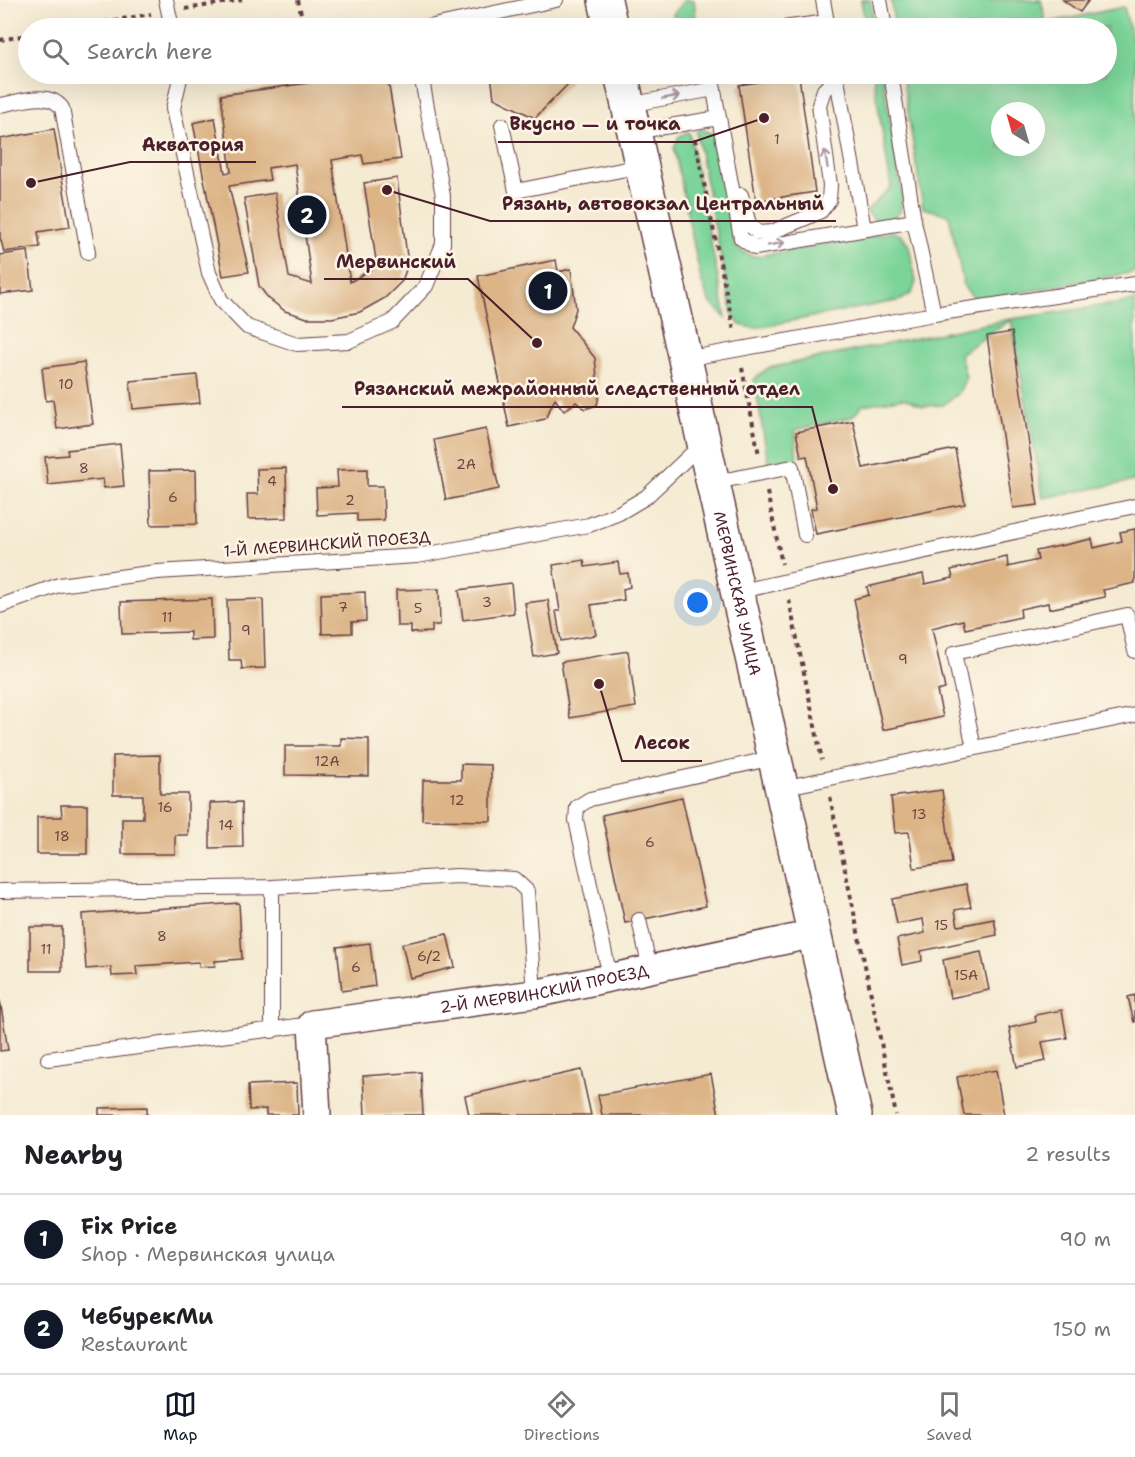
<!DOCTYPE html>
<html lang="en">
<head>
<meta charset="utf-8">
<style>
	:root { --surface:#fff; --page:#f6f6f6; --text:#202124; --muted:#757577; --line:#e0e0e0; --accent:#111827 }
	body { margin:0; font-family:"Shantell Sans",sans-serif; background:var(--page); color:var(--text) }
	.compass { position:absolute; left:991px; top:102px; width:54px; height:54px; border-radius:50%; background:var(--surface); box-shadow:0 6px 24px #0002; rotate:323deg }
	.you { position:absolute; left:698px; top:603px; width:21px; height:21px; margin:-15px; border:4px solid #fff; border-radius:50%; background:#1a73e8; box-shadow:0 0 0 9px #1a73e833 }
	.badge { display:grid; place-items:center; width:39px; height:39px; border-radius:50%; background:var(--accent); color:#fff; font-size:20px; font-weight:700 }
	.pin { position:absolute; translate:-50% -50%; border:3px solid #fff; box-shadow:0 2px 6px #0006 }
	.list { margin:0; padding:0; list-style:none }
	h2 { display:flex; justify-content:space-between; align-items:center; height:78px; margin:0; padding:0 24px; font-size:26px }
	h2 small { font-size:20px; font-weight:400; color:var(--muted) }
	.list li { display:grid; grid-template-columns:39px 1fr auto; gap:18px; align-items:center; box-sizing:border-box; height:90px; padding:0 24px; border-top:2px solid var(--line) }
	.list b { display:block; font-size:22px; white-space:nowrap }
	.list p { margin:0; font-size:20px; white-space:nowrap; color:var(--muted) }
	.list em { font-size:20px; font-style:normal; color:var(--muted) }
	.icon { flex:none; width:33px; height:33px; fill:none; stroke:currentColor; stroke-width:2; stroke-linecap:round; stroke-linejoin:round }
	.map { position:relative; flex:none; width:1135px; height:1115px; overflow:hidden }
	.search { position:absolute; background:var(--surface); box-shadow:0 6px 24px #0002; left:18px; right:18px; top:18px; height:66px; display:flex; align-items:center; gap:15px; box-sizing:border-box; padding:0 21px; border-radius:33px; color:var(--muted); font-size:22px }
	.sheet { height:258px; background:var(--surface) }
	nav { display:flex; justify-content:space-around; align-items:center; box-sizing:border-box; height:84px; border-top:2px solid var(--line); background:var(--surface); font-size:16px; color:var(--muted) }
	nav a { display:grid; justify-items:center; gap:3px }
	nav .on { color:var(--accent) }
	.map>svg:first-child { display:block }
	.green { fill:#7bd49a; stroke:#627a62; stroke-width:1.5; fill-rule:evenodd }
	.building { fill:#dcb486 }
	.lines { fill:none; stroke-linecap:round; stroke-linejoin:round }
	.service-casing { stroke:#643e44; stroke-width:16 }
	.minor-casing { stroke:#643e44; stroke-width:30 }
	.tertiary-casing { stroke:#643e44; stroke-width:36 }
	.path { stroke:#643e44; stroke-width:4; stroke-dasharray:4.5 4.5; stroke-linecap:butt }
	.service { stroke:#fff; stroke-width:14 }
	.minor { stroke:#fff; stroke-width:27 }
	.tertiary { stroke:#fff; stroke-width:33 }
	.oneway { stroke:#ae9aa0 }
	.labels { text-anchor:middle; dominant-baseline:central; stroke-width:5; stroke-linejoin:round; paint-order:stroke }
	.number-label { font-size:14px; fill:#6e4442 }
	.street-label { font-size:16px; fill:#4a1f2b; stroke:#fcf5e5 }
	.leader { fill:none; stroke:#4a1f2b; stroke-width:2 }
	.callout-dot { fill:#4a1f2b; stroke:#fcf5e5; stroke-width:2 }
	.callout-label { font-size:18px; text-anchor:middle; font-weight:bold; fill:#4a1f2b; stroke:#fcf5e5; stroke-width:5; stroke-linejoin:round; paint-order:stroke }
</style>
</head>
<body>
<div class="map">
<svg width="1135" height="1115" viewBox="0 0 1135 1115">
	<rect width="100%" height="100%" fill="#fcf5e5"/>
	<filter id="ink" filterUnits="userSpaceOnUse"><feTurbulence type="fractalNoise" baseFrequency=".0167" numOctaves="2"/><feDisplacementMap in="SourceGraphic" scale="12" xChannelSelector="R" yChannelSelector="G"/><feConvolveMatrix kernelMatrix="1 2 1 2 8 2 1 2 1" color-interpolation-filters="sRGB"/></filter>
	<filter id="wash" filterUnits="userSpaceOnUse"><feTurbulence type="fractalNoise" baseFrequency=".008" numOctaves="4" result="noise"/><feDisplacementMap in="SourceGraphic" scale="24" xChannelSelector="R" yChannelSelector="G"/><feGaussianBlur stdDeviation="1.35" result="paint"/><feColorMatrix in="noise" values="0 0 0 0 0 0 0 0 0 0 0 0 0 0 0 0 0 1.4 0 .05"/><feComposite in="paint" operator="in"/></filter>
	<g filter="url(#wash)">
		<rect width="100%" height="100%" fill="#f5ebd3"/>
		<path class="green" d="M 684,0 L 694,0 L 697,28 L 677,28 L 673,14 Z
			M 861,0 L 870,0 L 875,28 L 866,28 Z
			M 891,0 L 1041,0 L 1046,23 L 1124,7 L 1135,51 L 1135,272 L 991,298 L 974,298 L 964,287 L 949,215 L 923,208 L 902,74 L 1106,74 L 1106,28 L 895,28 ZM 1000,111 L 1036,111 L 1036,147 L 1000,147 Z
			M 873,74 L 882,74 L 903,198 L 900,212 L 890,222 L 876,221 L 866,211 L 891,187 Z
			M 700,129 L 716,135 L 735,247 L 753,257 L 893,232 L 903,236 L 909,246 L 916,282 L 912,293 L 901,300 L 754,328 L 740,325 L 732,313 L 696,132 Z
			M 689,132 L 726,318 L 709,301 L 701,280 L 674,148 L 679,136 Z
			M 1135,301 L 1135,481 L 1043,498 L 1011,320 L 960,354 L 966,378 L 958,394 L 943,405 L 923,406 L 904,398 L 863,405 L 852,417 L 795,430 L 797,462 L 769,467 L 754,379 L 768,368 L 1011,319 Z"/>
		<g id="blocks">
			<path class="building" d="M 1063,0 L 1089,0 L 1080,12 Z
				M 373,74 L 387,74 L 401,159 L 364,164 L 362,155 L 332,160 L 350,282 L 377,266 L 364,183 L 397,178 L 408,264 L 402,281 L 385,298 L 360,312 L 332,318 L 307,318 L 285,311 L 268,298 L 259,286 L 244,198 L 275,193 L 289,277 L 312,284 L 295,164 L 268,168 L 270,180 L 229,186 L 249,272 L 223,276 L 193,123 L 215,118 L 225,173 L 231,172 L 221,95 Z
				M 491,74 L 567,74 L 569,83 L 535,118 L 494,98 Z
				M 799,76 L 815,192 L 756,201 L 739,85 Z
				M 54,129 L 70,227 L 38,232 L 40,247 L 4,252 L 0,237 L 0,139 Z
				M 28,251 L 33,290 L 0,294 L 0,255 Z
				M 556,260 L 558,272 L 571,269 L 576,309 L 570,327 L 595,358 L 599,396 L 597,405 L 585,409 L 576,402 L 564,411 L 555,399 L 545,419 L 509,427 L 478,276 Z
				M 1012,332 L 1038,505 L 1013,508 L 987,336 Z
				M 84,362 L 93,424 L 57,429 L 53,400 L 46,401 L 42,368 Z
				M 197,375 L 200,403 L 133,409 L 130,381 Z
				M 853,421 L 863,468 L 955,449 L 965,504 L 816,534 L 811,509 L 817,508 L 807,456 L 801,457 L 796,432 Z
				M 486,429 L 499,489 L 446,500 L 434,440 Z
				M 120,444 L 124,486 L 104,488 L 103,479 L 48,485 L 45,457 L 68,455 L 67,450 Z
				M 286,468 L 287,518 L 248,519 L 247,494 L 258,494 L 257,469 Z
				M 367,469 L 367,486 L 383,486 L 384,520 L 357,521 L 357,513 L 317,515 L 316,488 L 338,487 L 337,470 Z
				M 196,470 L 197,524 L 151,525 L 149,471 Z
				M 1135,529 L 1135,583 L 1103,590 L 1105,597 L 1049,609 L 1048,603 L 1020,609 L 1021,617 L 965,629 L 963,620 L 932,628 L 945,689 L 937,691 L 943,717 L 883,730 L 854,599 L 869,595 L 867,587 L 923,574 L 925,584 L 953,578 L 951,570 L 1007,557 L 1008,567 L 1038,560 L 1036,551 L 1092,539 L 1094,548 L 1122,541 L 1120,532 Z
				M 584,560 L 585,567 L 618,562 L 620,574 L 628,573 L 630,587 L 623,589 L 624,600 L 591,605 L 596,635 L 561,641 L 556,611 L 560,611 L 553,565 Z
				M 511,583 L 514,613 L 463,620 L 459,590 Z
				M 439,589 L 440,625 L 432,625 L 432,632 L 411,633 L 411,626 L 397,626 L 396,590 Z
				M 365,592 L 366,621 L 352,622 L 352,633 L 322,634 L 321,594 Z
				M 212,599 L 213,639 L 190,640 L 190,632 L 122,634 L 121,602 Z
				M 263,599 L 265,668 L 242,669 L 241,660 L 229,660 L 227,600 Z
				M 548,600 L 557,653 L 534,657 L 525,603 Z
				M 628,651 L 636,707 L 570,718 L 561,662 Z
				M 341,738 L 369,739 L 369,776 L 285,775 L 285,746 L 341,746 Z
				M 160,755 L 160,794 L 188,794 L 188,835 L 175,835 L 175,854 L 122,854 L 122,818 L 143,818 L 143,795 L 113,795 L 113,756 Z
				M 461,764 L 491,765 L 491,821 L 422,820 L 423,780 L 461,780 Z
				M 942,790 L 952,863 L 914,868 L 909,832 L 895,833 L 891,797 Z
				M 682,797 L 706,906 L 625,923 L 602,815 Z
				M 242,802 L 243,847 L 210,848 L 210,803 Z
				M 61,805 L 87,805 L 87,854 L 37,854 L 37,817 L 62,817 Z
				M 966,884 L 971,907 L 955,910 L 958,926 L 994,919 L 997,935 L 921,951 L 922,961 L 902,965 L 897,939 L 925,933 L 923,919 L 897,924 L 892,899 Z
				M 239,903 L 242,959 L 215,961 L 215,966 L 199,967 L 199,962 L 136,966 L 137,975 L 112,976 L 111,967 L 86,969 L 82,914 Z
				M 30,927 L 62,927 L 62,971 L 30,971 Z
				M 447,934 L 455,967 L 410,978 L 402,944 Z
				M 370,943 L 375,986 L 342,991 L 337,947 Z
				M 981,952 L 989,990 L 950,998 L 943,960 Z
				M 1135,995 L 1135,1022 L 1134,1022 L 1128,997 Z
				M 0,1000 L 8,1050 L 0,1051 Z
				M 1062,1010 L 1067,1038 L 1042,1042 L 1046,1061 L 1017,1067 L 1009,1028 L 1036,1022 L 1035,1015 Z
				M 581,1070 L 591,1115 L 469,1115 L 465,1096 Z
				M 996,1070 L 1004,1115 L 964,1115 L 957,1077 Z
				M 421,1072 L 423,1115 L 365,1115 L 363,1076 Z
				M 711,1074 L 719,1115 L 602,1115 L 598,1095 Z
				M 297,1083 L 298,1115 L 266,1115 L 266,1109 L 249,1110 L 248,1085 Z
				M 147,1107 L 147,1115 L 99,1115 L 99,1108 Z"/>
		</g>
	</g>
	<g filter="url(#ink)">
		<use href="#blocks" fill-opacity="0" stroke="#643e44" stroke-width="1.5"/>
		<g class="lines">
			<defs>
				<path id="service" d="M 166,0 L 172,28
					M 823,0 L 828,28
					M 880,0 L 885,28
					M 424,28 L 556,0
					M 783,28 L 827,22
					M 181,74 L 173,109 L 209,273 L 221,300 L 247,327 L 297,344 L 349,341 L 392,322 L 426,286 L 443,244 L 443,196 L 421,74
					M 711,74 L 741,238 L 755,248 L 914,221
					M 836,74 L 864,229
					M 891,74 L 914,221 L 934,314
					M 0,105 C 20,102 48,90 62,108 L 88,252
					M 628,105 L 714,89
					M 502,125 L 516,191 L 641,166
					M 633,132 L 719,118
					M 741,195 L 749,224 L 758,233 L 772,232 L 808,217 L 821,211 L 829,200 L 830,185 L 819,105 L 824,90 L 837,77
					M 685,359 L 934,314 L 1135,284
					M 711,483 L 792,467 L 805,535
					M 736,592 L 1135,506
					M 0,606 L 59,585 L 157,572 L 417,556 L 589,525 L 619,513 L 646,497 L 703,443
					M 974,748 L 954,653 L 1127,615 L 1135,651
					M 782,788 L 1135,715
					M 0,891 L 272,887 L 457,876 L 514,879 L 527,891 L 534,994
					M 639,920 L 650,969
					M 610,977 L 576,820 L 577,807 L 590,799 L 773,758
					M 272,1031 L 272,887
					M 48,1059 L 312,1024"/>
				<g id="minor">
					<path id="s1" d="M 317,1115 L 312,1024 L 534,994 L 814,934"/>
				</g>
				<g id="tertiary">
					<path d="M 605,0 L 611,28"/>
					<path id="s2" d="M 621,74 L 855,1115"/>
				</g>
			</defs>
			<use href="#service" class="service-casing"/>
			<use href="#minor" class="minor-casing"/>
			<use href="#tertiary" class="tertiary-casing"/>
			<path class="path" d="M 298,0 L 304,28
				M 185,9 L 242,0
				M 69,28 L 151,14
				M 0,40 L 28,35
				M 695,139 L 734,331
				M 742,368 L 759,455
				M 767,492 L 782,564
				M 789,600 L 822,760
				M 830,797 L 896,1115"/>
			<use href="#service" class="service"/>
			<use href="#minor" class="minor"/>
			<use href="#tertiary" class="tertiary"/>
		</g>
		<defs><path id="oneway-shaft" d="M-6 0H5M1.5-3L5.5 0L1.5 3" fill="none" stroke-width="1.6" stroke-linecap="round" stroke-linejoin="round" transform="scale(1.5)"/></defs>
		<g class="oneway">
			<use href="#oneway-shaft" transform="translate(671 97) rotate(-10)"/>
			<use href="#oneway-shaft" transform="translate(826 159) rotate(-100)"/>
			<use href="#oneway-shaft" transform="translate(776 244) rotate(-10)"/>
		</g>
	</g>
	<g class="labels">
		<g class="number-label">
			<text x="777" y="139">1</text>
			<text x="66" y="384">10</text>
			<text x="466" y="464">2А</text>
			<text x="84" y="468">8</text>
			<text x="272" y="481">4</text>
			<text x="173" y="497">6</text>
			<text x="350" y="500">2</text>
			<text x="487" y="602">3</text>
			<text x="343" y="607">7</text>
			<text x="418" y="608">5</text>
			<text x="167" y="617">11</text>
			<text x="246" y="630">9</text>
			<text x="903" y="659">9</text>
			<text x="327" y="761">12А</text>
			<text x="457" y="800">12</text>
			<text x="165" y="807">16</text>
			<text x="919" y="814">13</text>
			<text x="226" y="825">14</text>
			<text x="62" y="836">18</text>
			<text x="650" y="842">6</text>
			<text x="941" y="925">15</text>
			<text x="162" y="936">8</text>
			<text x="46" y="949">11</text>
			<text x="429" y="956">6/2</text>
			<text x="356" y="967">6</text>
			<text x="966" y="975">15А</text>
		</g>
		<g class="street-label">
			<text transform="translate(327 544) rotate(-4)">1-Й МЕРВИНСКИЙ ПРОЕЗД</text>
			<text stroke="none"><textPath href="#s2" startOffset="532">МЕРВИНСКАЯ УЛИЦА</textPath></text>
			<text stroke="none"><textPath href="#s1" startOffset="326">2-Й МЕРВИНСКИЙ ПРОЕЗД</textPath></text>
		</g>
	</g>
	<path class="leader" d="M764 118L693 142H498M31 183L130 162H256M387 190L490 221H836M537 343L468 279H324M833 489L812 407H342M599 684L622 761H702"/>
	<g class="callout-dot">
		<circle cx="764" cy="118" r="6"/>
		<circle cx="31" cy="183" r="6"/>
		<circle cx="387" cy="190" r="6"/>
		<circle cx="537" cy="343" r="6"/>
		<circle cx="833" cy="489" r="6"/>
		<circle cx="599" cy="684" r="6"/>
	</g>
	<g class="callout-label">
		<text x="595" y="130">Вкусно — и точка</text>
		<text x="193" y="151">Акватория</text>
		<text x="663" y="210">Рязань, автовокзал Центральный</text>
		<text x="396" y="268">Мервинский</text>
		<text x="577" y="395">Рязанский межрайонный следственный отдел</text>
		<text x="662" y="749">Лесок</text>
	</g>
</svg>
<svg class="compass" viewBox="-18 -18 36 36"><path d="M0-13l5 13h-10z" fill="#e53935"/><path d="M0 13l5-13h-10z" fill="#757577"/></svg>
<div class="you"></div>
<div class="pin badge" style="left:548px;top:291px">1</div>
<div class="pin badge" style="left:307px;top:215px">2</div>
<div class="search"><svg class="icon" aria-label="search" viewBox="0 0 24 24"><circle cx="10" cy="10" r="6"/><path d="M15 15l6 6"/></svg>Search here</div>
</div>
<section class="sheet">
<h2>Nearby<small>2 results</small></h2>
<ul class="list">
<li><span class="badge">1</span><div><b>Fix Price</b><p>Shop · Мервинская улица</p></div><em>90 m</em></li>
<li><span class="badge">2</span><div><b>ЧебурекМи</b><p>Restaurant</p></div><em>150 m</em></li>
</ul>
</section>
<nav>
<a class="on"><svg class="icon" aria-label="map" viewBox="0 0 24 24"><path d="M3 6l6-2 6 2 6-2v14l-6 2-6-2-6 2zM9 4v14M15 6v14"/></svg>Map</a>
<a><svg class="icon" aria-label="directions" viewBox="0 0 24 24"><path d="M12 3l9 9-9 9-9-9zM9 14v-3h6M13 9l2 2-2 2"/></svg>Directions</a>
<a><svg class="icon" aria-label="saved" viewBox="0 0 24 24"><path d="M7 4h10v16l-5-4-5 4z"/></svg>Saved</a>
</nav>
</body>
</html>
